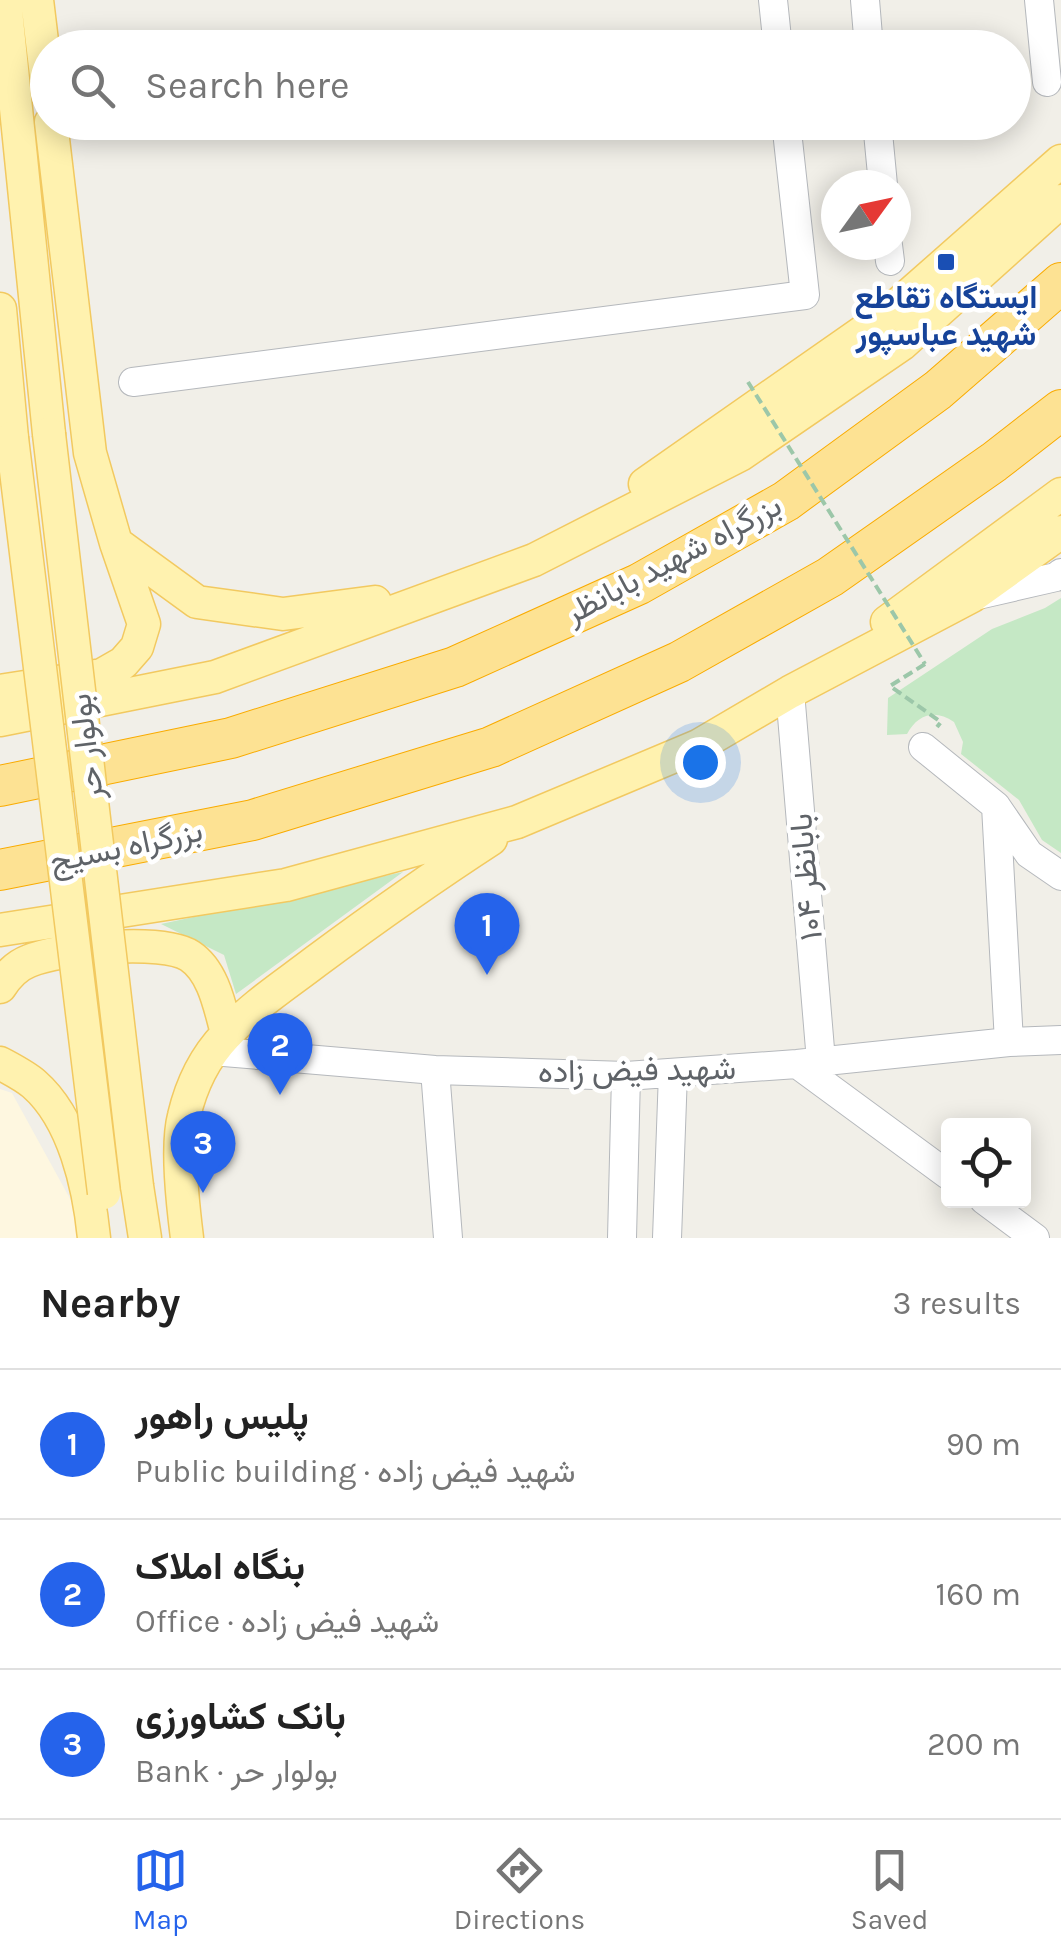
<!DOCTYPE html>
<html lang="en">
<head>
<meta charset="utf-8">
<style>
	:root { --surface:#fff; --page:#f2f2f2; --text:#222; --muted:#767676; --line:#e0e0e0; --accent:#2563eb }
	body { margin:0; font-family:Karla,Vazirmatn,sans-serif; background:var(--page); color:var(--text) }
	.controls { position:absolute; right:30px; bottom:30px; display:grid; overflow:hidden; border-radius:10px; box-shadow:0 5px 25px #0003 }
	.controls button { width:90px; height:90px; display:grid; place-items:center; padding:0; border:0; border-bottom:2px solid var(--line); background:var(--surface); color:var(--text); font:50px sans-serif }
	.compass { position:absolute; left:821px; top:170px; width:90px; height:90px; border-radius:50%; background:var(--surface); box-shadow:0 5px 25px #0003; rotate:57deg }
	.you { position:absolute; left:700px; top:762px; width:35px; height:35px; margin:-25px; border:8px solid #fff; border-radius:50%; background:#1a73e8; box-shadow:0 0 0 15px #1a73e833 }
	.badge { display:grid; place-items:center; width:65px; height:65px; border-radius:50%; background:var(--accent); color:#fff; font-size:32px; font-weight:700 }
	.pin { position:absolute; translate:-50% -82px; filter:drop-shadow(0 2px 5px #0008) }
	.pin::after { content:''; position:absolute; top:52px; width:35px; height:30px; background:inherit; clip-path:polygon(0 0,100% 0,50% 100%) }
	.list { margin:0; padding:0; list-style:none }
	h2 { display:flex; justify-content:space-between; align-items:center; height:130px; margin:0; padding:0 40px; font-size:42px }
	h2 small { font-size:32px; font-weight:400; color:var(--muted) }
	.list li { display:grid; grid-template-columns:65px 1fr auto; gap:30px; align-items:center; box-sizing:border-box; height:150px; padding:0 40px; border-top:2px solid var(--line) }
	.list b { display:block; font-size:38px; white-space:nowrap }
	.list p { margin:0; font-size:32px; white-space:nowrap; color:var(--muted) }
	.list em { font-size:32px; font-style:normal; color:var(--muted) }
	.icon { flex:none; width:55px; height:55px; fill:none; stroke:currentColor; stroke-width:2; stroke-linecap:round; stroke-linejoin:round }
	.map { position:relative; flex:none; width:1061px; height:1238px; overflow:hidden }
	.search { position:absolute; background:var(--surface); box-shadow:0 5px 25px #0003; left:30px; right:30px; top:30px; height:110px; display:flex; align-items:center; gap:25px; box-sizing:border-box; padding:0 35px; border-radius:55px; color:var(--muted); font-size:38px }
	.sheet { height:580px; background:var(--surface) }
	nav { display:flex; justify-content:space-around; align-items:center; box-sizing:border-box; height:140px; border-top:2px solid var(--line); background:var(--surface); font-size:28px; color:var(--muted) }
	nav a { display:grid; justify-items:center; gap:5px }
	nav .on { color:var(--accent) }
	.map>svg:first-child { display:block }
	.commercial { fill:#fef7e0 }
	.green { fill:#c5e8c5 }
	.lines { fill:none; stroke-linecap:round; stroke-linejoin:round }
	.minor-casing { stroke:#b5b8bc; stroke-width:30 }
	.major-casing { stroke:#f2c960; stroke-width:35 }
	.highway-casing { stroke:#f9ab00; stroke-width:42 }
	.path { stroke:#9cc7a9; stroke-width:4; stroke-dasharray:10 5; stroke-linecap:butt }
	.minor { stroke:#fff; stroke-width:28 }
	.major { stroke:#fff2af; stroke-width:32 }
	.highway { stroke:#fde293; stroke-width:40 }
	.major-bridge-casing { stroke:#f2c960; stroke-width:35; stroke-linecap:butt }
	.path-bridge { stroke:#9cc7a9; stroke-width:4; stroke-dasharray:10 5; stroke-linecap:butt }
	.major-bridge { stroke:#fff2af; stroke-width:32 }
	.transit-dot { fill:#1a4fb4; stroke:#fff; stroke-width:4 }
	.labels { text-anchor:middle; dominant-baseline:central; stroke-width:9; stroke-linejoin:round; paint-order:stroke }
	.transit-label { font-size:32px; font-weight:bold; fill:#164399; stroke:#fff }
	.street-label { font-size:32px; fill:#5f6368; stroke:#fff }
</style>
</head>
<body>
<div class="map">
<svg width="1061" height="1238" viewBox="0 0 1061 1238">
	<rect width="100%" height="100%" fill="#f1efe8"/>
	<path class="commercial" d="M 0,1089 L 12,1093 L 85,1226 L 85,1238 L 0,1238 Z"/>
	<path class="green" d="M 1061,598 L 1061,853 L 1042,840 L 1019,800 L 961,754 L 963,742 L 954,722 C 935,709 918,714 907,734 L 887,735 L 888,698 L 992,629 L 1045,608 Z
		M 403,872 L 236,994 L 224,955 L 161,924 Z"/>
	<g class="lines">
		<defs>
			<path id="minor" d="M 773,0 L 778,48
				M 865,0 L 869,48
				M 1039,0 L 1047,82
				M 877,122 L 883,185
				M 888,245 L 890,261
				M 133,382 L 805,295 L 786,122
				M 978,595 L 1056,577 L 1061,573
				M 790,692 L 821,1061
				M 923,747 L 996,806 L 1029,854 L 1061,876
				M 996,806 L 1009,1042
				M 212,1051 L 435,1070 L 626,1076 L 797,1064 L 1009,1042 L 1061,1040
				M 797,1064 L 948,1175
				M 435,1070 L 448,1238
				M 984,1200 L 1035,1238
				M 622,1238 L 626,1076
				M 667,1238 L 673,1073"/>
			<path id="major" d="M 5,0 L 49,434
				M 37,0 L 48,91
				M 51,122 L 90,453 L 116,543 L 197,602 L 283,614 L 375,602
				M 0,309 L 12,438
				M 645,484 L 884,317 L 1061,161
				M 887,622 L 1061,494
				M 0,691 L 102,675 L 123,663 L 137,647 L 144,624 L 116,543
				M 0,720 L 215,677 L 534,560 L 740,455 L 902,344 L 1061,201
				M 0,930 L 286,885 L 517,822 L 698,746 L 790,692 L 972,596 L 1061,532
				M 0,987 C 7,976 16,966 29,961 C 59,948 163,938 190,956 C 214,972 220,1008 227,1033
				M 0,1063 C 11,1069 25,1076 34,1084 C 74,1119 89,1187 94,1238
				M 137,1186 L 145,1238
				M 187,1238 C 183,1206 176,1146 184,1116 C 191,1086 205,1057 226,1035 C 251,1007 285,985 315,962 C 373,919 431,878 491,839"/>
			<path id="highway" d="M 0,786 L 231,738 L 455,667 L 639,584 L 786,501 L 938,390 L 1061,283
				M 0,870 L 253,820 L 491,747 L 679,662 L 830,577 L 994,462 L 1061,410"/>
		</defs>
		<use href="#minor" class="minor-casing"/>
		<use href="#major" class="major-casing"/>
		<use href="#highway" class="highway-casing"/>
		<path class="path" d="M 925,664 L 890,686 L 941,722 L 937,727"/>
		<use href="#minor" class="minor"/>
		<use href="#major" class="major"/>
		<use href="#highway" class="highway"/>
		<defs>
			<path id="major-bridge" d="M 49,434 L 137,1186
				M 12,438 L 104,1193"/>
		</defs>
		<use href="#major-bridge" class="major-bridge-casing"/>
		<path class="path-bridge" d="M 748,382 L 925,664"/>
		<use href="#major-bridge" class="major-bridge"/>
	</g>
	<rect class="transit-dot" x="936" y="252" width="20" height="20" rx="5"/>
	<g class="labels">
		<g class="transit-label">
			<text x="946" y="297">ایستگاه تقاطع<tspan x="946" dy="37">شهید عباسپور</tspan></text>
		</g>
		<g class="street-label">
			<text transform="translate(673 559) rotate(-28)">بزرگراه شهید بابانظر</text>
			<text transform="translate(86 747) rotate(-97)">بولوار حر</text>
			<text transform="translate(126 846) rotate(-12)">بزرگراه بسیج</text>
			<text transform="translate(806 877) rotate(-95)">بابانظر ۱۰۴</text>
			<text transform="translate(637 1070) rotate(-1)">شهید فیض زاده</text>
		</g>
	</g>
</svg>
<div class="controls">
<button><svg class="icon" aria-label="locate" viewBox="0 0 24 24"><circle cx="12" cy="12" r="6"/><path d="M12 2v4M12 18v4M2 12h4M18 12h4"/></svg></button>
</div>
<svg class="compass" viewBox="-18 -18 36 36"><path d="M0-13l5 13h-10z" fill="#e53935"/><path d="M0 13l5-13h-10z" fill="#767676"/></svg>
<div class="you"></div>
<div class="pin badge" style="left:487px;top:975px">1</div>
<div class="pin badge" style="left:280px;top:1095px">2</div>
<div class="pin badge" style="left:203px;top:1193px">3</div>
<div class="search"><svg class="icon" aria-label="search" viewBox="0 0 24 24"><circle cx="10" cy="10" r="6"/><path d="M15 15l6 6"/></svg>Search here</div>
</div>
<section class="sheet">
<h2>Nearby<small>3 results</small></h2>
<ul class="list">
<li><span class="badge">1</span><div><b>پلیس راهور</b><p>Public building · شهید فیض زاده</p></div><em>90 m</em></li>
<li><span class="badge">2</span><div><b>بنگاه املاک</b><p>Office · شهید فیض زاده</p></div><em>160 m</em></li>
<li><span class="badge">3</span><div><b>بانک کشاورزی</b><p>Bank · بولوار حر</p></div><em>200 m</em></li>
</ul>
</section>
<nav>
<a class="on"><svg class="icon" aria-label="map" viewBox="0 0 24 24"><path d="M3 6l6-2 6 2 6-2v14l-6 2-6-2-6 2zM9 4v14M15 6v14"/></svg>Map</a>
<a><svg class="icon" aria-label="directions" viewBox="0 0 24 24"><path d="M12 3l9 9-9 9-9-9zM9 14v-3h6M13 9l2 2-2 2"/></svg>Directions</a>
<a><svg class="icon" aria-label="saved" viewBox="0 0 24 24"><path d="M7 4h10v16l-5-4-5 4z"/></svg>Saved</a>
</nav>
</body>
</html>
